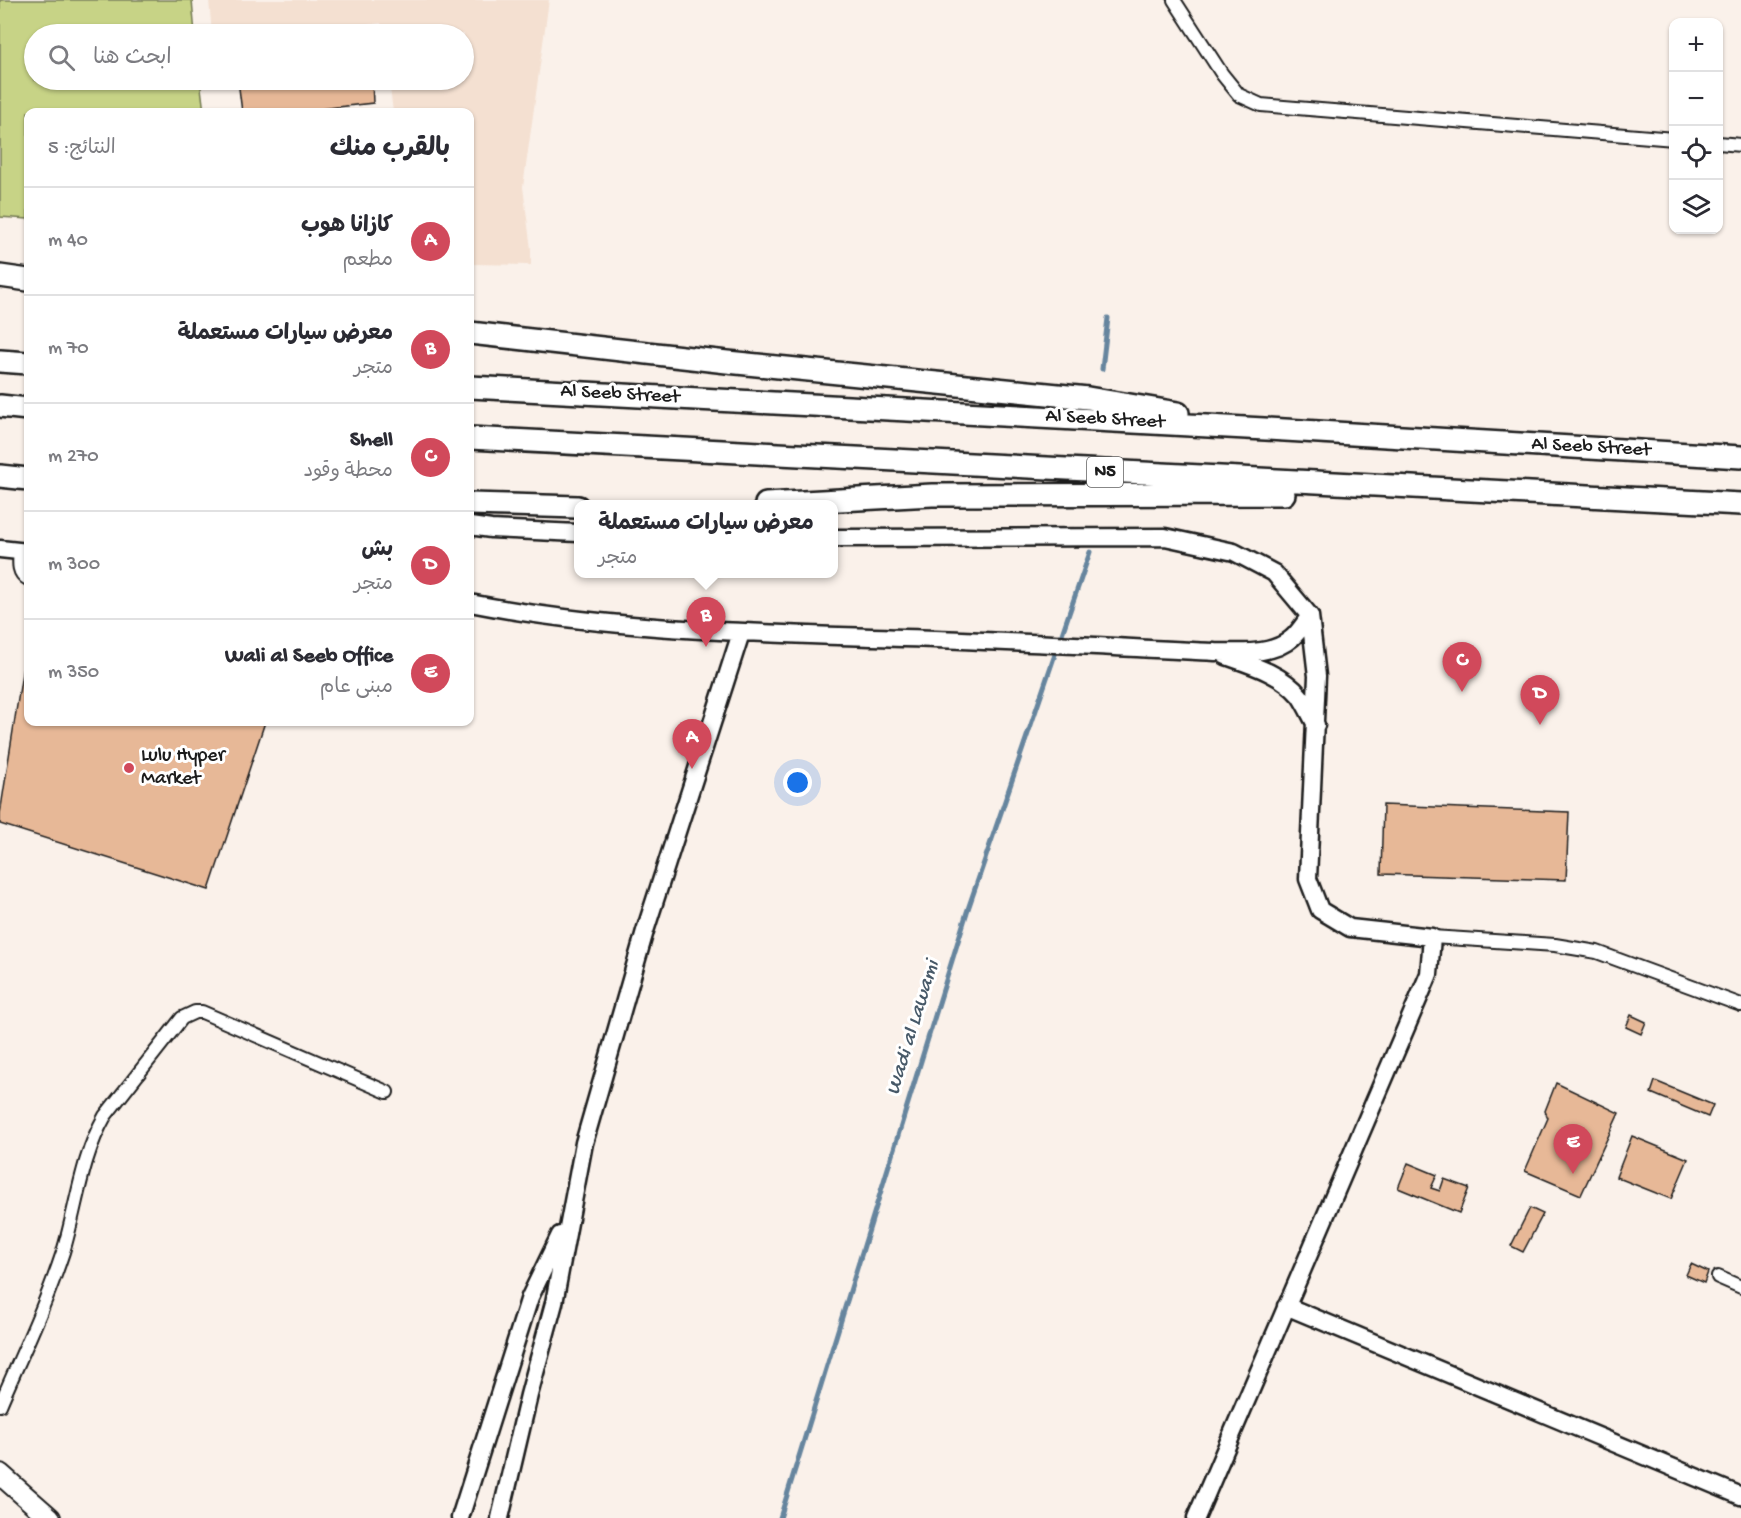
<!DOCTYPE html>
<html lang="ar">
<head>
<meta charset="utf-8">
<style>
	:root { --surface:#fff; --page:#f7f7f7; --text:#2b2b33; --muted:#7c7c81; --line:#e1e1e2; --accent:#d1495b }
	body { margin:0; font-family:"Gochi Hand","Playpen Sans Arabic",sans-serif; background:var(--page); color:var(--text); direction:rtl }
	.controls { position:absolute; right:18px; top:18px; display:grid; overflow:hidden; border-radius:12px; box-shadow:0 2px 4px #0004 }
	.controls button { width:54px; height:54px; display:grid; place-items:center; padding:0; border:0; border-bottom:2px solid var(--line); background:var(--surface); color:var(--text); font:30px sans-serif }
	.you { position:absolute; left:798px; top:783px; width:21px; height:21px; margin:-15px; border:4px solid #fff; border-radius:50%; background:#1a73e8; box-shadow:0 0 0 9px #1a73e833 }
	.badge { display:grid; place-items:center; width:39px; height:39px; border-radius:50%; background:var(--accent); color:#fff; font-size:20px; font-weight:700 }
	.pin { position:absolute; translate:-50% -50px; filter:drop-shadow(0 2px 3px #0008) }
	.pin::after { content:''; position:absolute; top:32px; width:21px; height:18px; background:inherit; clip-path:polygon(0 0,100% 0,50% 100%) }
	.popup { position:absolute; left:574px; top:500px; width:264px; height:78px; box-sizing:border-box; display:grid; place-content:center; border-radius:12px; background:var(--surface); filter:drop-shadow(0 2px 4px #0005); font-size:20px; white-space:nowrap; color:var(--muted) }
	.popup b { font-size:22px; color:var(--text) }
	.popup::after { content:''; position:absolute; left:50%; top:100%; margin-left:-12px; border:12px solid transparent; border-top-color:var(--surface) }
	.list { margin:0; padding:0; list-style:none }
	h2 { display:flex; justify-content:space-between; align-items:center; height:78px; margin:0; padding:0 24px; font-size:26px }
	h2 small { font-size:20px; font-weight:400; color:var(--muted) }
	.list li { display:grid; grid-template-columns:39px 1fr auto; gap:18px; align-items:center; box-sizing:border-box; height:108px; padding:0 24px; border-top:2px solid var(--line) }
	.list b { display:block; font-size:22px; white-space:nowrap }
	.list p { margin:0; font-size:20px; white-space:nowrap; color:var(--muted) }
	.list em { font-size:20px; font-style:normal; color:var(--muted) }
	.icon { flex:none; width:33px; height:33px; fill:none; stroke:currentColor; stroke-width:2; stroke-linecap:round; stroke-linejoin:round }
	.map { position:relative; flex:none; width:1741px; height:1518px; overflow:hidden; direction:ltr }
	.search { position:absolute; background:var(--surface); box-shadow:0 2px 4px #0004; left:24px; top:24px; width:450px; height:66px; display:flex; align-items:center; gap:15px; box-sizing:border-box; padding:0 21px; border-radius:33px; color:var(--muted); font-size:22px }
	.panel { position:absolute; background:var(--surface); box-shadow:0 2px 4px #0004; left:24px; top:108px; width:450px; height:618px; border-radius:12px; direction:rtl }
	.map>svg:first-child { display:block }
	.built { fill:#f4e0d1 }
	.green { fill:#c7d386; stroke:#727851; stroke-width:1.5 }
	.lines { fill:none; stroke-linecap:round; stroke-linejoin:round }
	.stream { stroke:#66859e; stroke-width:5 }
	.building { fill:#e7b897; stroke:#1c1c1c; stroke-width:1.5 }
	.minor-casing { stroke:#1c1c1c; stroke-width:16 }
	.tertiary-casing { stroke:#1c1c1c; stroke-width:21 }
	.primary-casing { stroke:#1c1c1c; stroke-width:24 }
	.trunk-casing { stroke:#1c1c1c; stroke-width:26 }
	.minor { stroke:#fff; stroke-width:12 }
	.tertiary { stroke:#fff; stroke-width:16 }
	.primary { stroke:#fff; stroke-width:20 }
	.trunk { stroke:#fff; stroke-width:21 }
	.poi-dot { fill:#d1495b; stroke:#fff; stroke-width:2 }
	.labels { text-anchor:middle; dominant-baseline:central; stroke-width:6; stroke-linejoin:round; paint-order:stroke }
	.shield { fill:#fff; stroke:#606060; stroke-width:1.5 }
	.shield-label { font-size:18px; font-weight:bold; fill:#1c1c1c }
	.street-label { font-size:20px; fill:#1c1c1c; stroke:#fff }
	.poi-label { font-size:20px; fill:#1c1c1c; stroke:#fff; text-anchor:start }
	.water-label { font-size:21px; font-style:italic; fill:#475968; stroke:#fff }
</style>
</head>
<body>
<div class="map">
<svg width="1741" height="1518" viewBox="0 0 1741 1518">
	<rect width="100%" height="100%" fill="#faf1ea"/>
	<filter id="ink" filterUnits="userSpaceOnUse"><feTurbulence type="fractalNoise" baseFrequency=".0167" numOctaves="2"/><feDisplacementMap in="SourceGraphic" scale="12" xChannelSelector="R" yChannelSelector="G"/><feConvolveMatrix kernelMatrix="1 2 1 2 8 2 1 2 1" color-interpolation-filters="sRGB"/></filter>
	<g filter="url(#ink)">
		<path class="built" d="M 209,0 L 549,0 L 523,187 L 531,249 L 531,265 L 470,264 L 470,112 L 393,112 L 389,80 L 464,80 L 464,34 L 383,34 L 381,23 L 295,34 L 212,34 Z"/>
		<path class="green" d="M 0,0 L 192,0 L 195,34 L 34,34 L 34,80 L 200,80 L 204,112 L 28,112 L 28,219 L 0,217 Z"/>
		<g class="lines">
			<path class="stream" d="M 1102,369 L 1108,318
				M 780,1518 L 967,912 L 1090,552"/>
		</g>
		<path class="building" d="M 238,80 L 372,80 L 373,103 L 320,109 L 319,112 L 242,112 Z
			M 28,635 L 28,722 L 265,722 L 209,890 L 0,824 L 0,814 Z
			M 1383,805 L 1569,812 L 1566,880 L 1381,874 Z
			M 1631,1015 L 1646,1022 L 1641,1034 L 1626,1027 Z
			M 1655,1081 L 1713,1105 L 1708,1117 L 1651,1093 Z
			M 1556,1083 L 1619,1113 L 1581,1195 L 1525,1171 L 1548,1118 L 1545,1111 Z
			M 1632,1136 L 1688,1159 L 1671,1199 L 1616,1177 Z
			M 1408,1163 L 1437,1175 L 1431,1188 L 1440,1191 L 1444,1179 L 1469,1188 L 1459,1213 L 1398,1188 Z
			M 1530,1208 L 1543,1214 L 1523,1252 L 1511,1246 Z
			M 1691,1264 L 1708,1272 L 1704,1283 L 1686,1275 Z"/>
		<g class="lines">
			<defs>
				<path id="minor" d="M 1174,0 L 1222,74 L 1239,95 L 1261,105 L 1674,139
					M 1718,143 L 1741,145
					M 20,551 C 19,562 17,573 28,579
					M 1432,937 L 1555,945 L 1597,952 L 1741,1005
					M 1718,1277 L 1741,1287
					M 0,1405 C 22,1354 46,1304 63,1252 C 77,1206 81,1158 105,1116 L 182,1018 L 195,1012 L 202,1012 L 387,1092"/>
				<path id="tertiary" d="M 470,526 L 491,529 L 578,533
					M 834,538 L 1165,537 L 1234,552 L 1274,573 L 1310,616 L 1317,676 L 1308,879 L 1320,910 L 1350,928 L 1432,937 L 1429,974 L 1196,1518
					M 0,549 L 28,552
					M 470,603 C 612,631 758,633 903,638 C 1007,641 1111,647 1215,652 C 1240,652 1272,656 1292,638 C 1299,632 1304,623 1310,616
					M 1226,656 C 1252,665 1282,674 1300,696 C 1306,705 1311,716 1316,725
					M 1286,1306 L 1741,1496
					M 460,1518 L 530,1297 L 560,1235
					M 500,1518 L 529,1395 L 554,1303 L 584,1143 L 645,931 L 741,633"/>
				<path id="primary" d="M 0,1474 L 50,1518"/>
				<path id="trunk" d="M 0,276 L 28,280
					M 470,333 L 727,362 L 1088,398 L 1178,413
					M 0,361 L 28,363
					M 470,387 L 1285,430 L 1741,457
					M 0,406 L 28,409
					M 470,438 L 1741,504
					M 0,476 L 28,479
					M 470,504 L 578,507
					M 766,504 L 932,495 L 1284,494"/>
			</defs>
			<use href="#minor" class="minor-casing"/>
			<use href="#tertiary" class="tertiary-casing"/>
			<use href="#primary" class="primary-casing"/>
			<use href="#trunk" class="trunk-casing"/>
			<use href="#minor" class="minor"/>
			<use href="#tertiary" class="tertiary"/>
			<use href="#primary" class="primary"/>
			<use href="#trunk" class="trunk"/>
		</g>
	</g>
	<circle class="poi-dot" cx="129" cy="768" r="6"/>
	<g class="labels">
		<rect class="shield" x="1087" y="457" width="36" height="30" rx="4.5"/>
		<g class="shield-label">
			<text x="1105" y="472">N5</text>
		</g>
		<g class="street-label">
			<text transform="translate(620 395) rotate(3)">Al Seeb Street</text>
			<text transform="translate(1105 420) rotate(3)">Al Seeb Street</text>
			<text transform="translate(1591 448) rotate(3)">Al Seeb Street</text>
		</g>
		<g class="poi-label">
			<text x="141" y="756">Lulu Hyper<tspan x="141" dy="23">Market</tspan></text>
		</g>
		<g class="water-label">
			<text transform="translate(914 1028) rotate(-73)">Wadi al Lawami</text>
		</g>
	</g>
</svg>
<div class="controls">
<button>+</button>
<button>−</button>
<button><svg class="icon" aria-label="locate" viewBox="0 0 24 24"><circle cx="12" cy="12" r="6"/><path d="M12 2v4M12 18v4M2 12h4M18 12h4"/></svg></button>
<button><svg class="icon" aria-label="layers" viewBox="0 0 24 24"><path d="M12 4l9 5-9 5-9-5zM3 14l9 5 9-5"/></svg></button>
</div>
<div class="you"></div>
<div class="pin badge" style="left:692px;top:769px">A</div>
<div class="pin badge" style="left:706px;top:647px">B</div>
<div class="popup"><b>معرض سيارات مستعملة</b>متجر</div>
<div class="pin badge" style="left:1462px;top:692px">C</div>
<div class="pin badge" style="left:1540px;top:725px">D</div>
<div class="pin badge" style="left:1573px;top:1174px">E</div>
<div class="search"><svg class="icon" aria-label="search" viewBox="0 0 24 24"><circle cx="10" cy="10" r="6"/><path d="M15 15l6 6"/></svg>ابحث هنا</div>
<section class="panel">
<h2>بالقرب منك<small>النتائج: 5</small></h2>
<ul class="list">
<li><span class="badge">A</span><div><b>كازانا هوب</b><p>مطعم</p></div><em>40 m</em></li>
<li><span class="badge">B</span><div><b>معرض سيارات مستعملة</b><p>متجر</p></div><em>70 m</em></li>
<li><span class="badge">C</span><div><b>Shell</b><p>محطة وقود</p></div><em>270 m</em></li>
<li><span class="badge">D</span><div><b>بش</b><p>متجر</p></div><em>300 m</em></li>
<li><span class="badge">E</span><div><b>Wali al Seeb Office</b><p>مبنى عام</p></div><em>350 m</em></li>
</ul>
</section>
</div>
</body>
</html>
